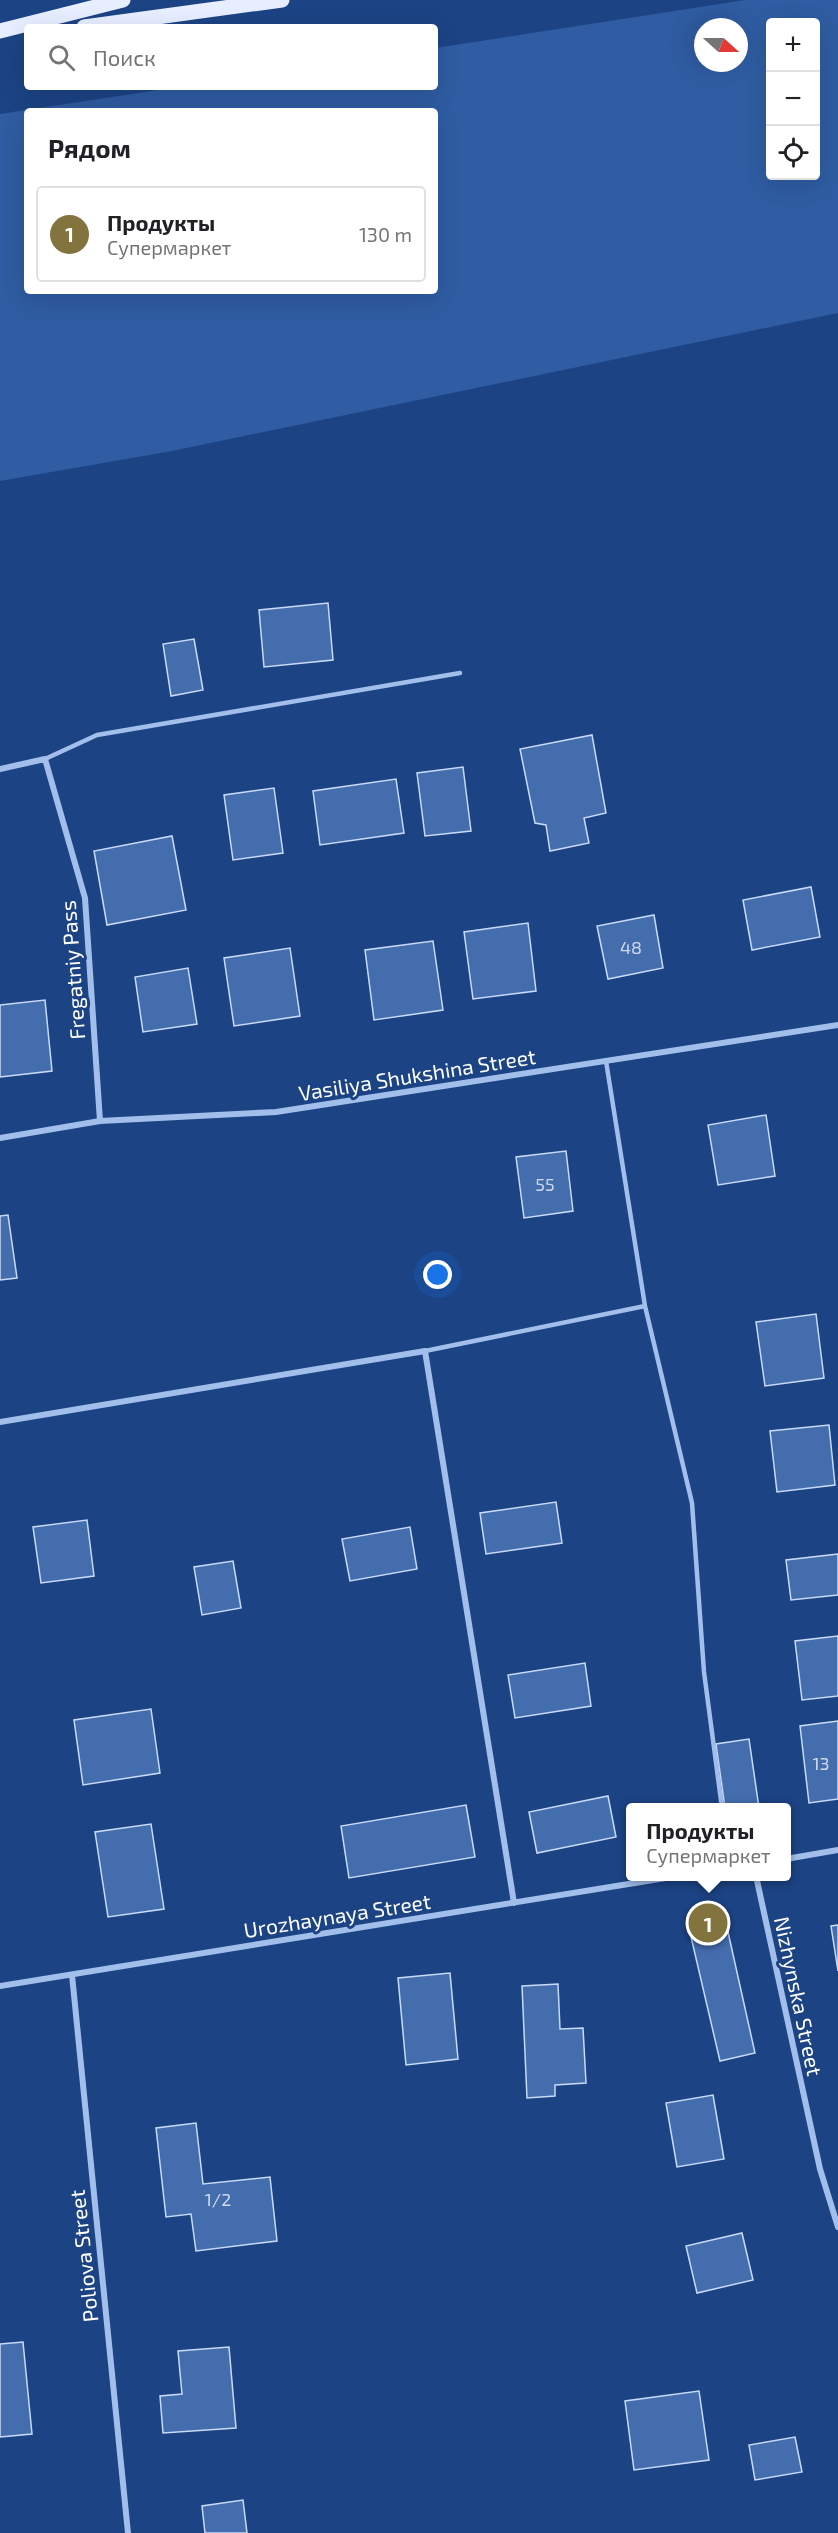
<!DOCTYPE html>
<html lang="ru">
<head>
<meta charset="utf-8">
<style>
	:root { --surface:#fff; --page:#f6f6f6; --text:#202124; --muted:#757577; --line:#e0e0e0; --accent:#83733f }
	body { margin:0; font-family:"Exo 2",sans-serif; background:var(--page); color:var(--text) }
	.controls { position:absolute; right:18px; top:18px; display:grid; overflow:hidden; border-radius:6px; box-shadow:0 6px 24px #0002 }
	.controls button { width:54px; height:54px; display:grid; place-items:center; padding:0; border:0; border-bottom:2px solid var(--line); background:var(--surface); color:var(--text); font:30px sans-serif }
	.compass { position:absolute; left:694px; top:18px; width:54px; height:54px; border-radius:50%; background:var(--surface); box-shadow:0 6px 24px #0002; rotate:111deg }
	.you { position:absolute; left:438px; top:1275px; width:21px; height:21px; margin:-15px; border:4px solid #fff; border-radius:50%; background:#1a73e8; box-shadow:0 0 0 9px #1a73e833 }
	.badge { display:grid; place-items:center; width:39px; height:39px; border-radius:50%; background:var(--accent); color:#fff; font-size:20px; font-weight:700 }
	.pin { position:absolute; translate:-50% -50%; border:3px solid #fff; box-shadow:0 2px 6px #0006 }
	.popup { position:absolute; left:626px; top:1803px; width:165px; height:78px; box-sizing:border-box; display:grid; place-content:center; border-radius:6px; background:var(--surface); filter:drop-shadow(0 2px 4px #0005); font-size:20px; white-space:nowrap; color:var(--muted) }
	.popup b { font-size:22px; color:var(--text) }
	.popup::after { content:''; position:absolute; left:50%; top:100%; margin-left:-12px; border:12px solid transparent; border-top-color:var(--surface) }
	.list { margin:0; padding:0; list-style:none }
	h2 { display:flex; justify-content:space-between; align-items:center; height:78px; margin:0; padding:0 24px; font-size:26px }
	h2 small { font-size:20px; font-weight:400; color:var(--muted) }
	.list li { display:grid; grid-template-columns:39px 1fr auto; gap:18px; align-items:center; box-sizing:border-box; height:96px; margin:0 12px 12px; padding:0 12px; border:2px solid var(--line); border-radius:6px }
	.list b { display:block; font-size:22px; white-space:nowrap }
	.list p { margin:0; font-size:20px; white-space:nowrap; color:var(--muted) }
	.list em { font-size:20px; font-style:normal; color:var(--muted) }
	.icon { flex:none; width:33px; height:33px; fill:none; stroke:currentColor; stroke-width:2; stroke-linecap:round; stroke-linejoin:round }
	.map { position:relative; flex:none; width:838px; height:2533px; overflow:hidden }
	.search { position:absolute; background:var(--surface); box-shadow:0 6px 24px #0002; left:24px; top:24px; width:414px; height:66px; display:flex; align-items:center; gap:15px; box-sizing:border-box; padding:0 21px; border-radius:6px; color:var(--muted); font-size:22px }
	.panel { position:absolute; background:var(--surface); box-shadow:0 6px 24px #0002; left:24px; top:108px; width:414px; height:186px; border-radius:6px }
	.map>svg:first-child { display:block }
	.green { fill:#2f5ca2; fill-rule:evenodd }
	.building { fill:#446dae; stroke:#c7daf8; stroke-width:1.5 }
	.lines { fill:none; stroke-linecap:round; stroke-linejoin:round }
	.lane { stroke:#a2bfeb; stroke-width:4.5 }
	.street { stroke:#a2bfeb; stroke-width:6 }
	.primary { stroke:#e6eeff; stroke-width:15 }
	.labels { text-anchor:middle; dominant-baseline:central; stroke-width:6; stroke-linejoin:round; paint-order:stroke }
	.number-label { font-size:18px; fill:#d0daeb }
	.street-label { font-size:21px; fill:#fff; stroke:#1c4384 }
</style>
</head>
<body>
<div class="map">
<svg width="838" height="2533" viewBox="0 0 838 2533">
	<rect width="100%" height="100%" fill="#1c4384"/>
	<path class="green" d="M 745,0 L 838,0 L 838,313 L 172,451 L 0,481 L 0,114 L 178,87 L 435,87 L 435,48 ZM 770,22 L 816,22 L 816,176 L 770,176 ZM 703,27 L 739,27 L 739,63 L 703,63 ZM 27,111 L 435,111 L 435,291 L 27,291 Z"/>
	<path class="building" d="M 328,603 L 333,660 L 264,667 L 259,610 Z
		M 194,639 L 203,690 L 171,696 L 163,644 Z
		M 592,735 L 606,813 L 584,818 L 589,843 L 550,851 L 546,825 L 535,823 L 520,749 Z
		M 463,767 L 471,831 L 425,836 L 417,773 Z
		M 396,779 L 404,833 L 320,845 L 313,791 Z
		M 274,788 L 283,853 L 233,860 L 224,795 Z
		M 172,836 L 186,910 L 107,925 L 94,851 Z
		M 811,887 L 820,937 L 752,950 L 743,900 Z
		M 654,915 L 663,968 L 608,979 L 597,926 Z
		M 528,923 L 536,991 L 473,999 L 464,932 Z
		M 433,941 L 443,1010 L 374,1020 L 365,950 Z
		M 290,948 L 300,1016 L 234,1026 L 224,958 Z
		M 188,968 L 197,1024 L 143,1032 L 135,977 Z
		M 45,1000 L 52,1071 L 0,1077 L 0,1005 Z
		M 766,1115 L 775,1176 L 718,1185 L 708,1125 Z
		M 566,1151 L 573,1211 L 524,1218 L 516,1157 Z
		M 8,1215 L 17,1278 L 0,1280 L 0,1216 Z
		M 816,1314 L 824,1378 L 765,1386 L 756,1322 Z
		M 829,1425 L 835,1485 L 777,1492 L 770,1431 Z
		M 556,1502 L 562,1543 L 486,1554 L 480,1513 Z
		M 87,1520 L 94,1576 L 41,1583 L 33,1527 Z
		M 410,1527 L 417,1569 L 350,1581 L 342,1539 Z
		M 838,1554 L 838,1595 L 791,1600 L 786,1560 Z
		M 233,1561 L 241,1608 L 202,1615 L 194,1567 Z
		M 838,1636 L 838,1696 L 802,1700 L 795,1641 Z
		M 585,1663 L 591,1706 L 515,1718 L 508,1675 Z
		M 151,1709 L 160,1773 L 83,1785 L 74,1720 Z
		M 838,1721 L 838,1799 L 809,1803 L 800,1726 Z
		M 749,1739 L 759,1808 L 725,1808 L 716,1744 Z
		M 608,1796 L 616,1837 L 537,1853 L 529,1812 Z
		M 466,1805 L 475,1857 L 349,1878 L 341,1826 Z
		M 151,1824 L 164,1909 L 108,1917 L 95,1832 Z
		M 724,1914 L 755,2053 L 720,2061 L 688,1924 Z
		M 838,1925 L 838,1971 L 831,1926 Z
		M 450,1973 L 458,2059 L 406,2065 L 398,1978 Z
		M 558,1984 L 560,2029 L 583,2028 L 586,2083 L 555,2085 L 555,2096 L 527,2098 L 522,1986 Z
		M 713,2095 L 724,2159 L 677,2167 L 666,2103 Z
		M 196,2123 L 203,2184 L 270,2177 L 277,2241 L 196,2251 L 191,2214 L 166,2217 L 156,2128 Z
		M 742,2233 L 753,2280 L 697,2293 L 686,2246 Z
		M 23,2342 L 32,2434 L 0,2437 L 0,2344 Z
		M 229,2347 L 236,2428 L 163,2433 L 160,2396 L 182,2394 L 178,2351 Z
		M 699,2391 L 709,2460 L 634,2470 L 625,2401 Z
		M 795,2437 L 802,2472 L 755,2480 L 749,2445 Z
		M 243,2500 L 247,2533 L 205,2533 L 202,2506 Z"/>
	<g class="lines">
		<path class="lane" d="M 45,759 L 97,735 L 460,673
			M 606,1061 L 645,1306 L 692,1503 L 704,1672 L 722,1808
			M 425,1351 L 645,1306"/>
		<path class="street" d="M 0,769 L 45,759 L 85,898 L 100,1121
			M 0,1138 L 100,1121 L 276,1112 L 838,1025
			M 0,1422 L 425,1351 L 514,1903
			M 786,1859 L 838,1850
			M 756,1876 L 820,2169 L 838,2227
			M 72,1975 L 128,2533
			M 0,1986 L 678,1876"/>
		<path class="primary" d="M 84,27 L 282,0
			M 0,31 L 123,0"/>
	</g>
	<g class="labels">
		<g class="number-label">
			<text x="631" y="947">48</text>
			<text x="545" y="1184">55</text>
			<text x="821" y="1763">13</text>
			<text x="218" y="2199">1/2</text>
		</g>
		<g class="street-label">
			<text transform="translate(72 970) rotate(-94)">Fregatniy Pass</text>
			<text transform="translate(417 1074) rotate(-9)">Vasiliya Shukshina Street</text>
			<text transform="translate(337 1915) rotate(-9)">Urozhaynaya Street</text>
			<text transform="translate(799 1996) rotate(78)">Nizhynska Street</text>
			<text transform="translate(83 2256) rotate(-96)">Poliova Street</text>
		</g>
	</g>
</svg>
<div class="controls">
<button>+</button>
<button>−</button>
<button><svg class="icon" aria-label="locate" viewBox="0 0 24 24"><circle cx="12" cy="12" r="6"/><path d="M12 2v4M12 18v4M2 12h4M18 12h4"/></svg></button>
</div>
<svg class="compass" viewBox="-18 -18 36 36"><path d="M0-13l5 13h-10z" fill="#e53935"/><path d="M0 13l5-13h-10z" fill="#757577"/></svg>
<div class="you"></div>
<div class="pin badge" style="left:708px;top:1923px">1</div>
<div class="popup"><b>Продукты</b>Супермаркет</div>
<div class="search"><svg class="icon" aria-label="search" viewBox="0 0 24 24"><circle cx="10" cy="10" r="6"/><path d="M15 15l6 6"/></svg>Поиск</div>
<section class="panel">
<h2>Рядом<small></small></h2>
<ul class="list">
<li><span class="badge">1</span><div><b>Продукты</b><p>Супермаркет</p></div><em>130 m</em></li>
</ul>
</section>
</div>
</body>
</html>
